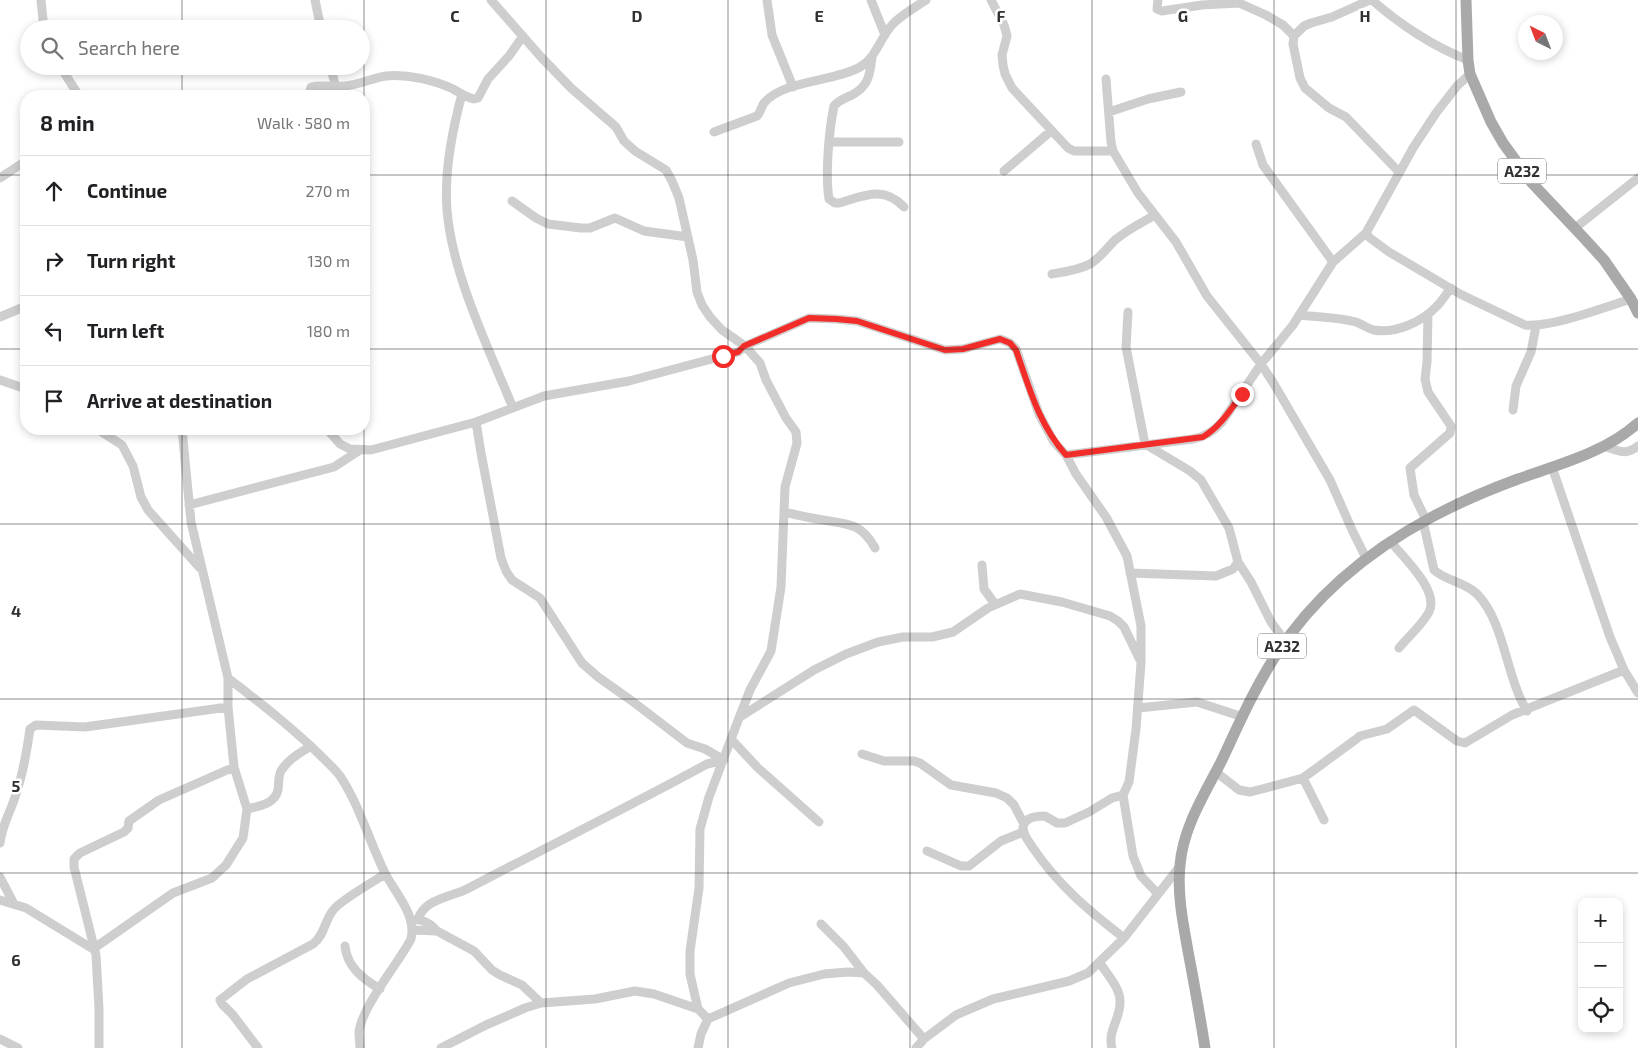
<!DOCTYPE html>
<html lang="en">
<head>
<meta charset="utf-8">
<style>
	:root { --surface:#fff; --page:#f6f6f6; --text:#202124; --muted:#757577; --line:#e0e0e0 }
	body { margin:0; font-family:"Exo 2",sans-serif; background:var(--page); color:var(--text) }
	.controls { position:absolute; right:15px; bottom:15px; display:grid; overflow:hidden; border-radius:10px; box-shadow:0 2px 8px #0003 }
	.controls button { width:45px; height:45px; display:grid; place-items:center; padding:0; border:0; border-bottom:1px solid var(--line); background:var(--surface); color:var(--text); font:25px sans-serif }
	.compass { position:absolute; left:1518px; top:15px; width:45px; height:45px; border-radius:50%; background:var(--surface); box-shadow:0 2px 8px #0003; rotate:318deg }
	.stop { position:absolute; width:15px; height:15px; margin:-11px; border:4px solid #f22d29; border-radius:50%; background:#fff }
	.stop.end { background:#f22d29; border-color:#fff; box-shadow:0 1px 5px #0008 }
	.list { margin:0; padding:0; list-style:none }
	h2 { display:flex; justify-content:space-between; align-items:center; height:65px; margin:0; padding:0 20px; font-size:21px }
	h2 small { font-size:16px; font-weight:400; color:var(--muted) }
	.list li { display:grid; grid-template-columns:32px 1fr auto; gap:15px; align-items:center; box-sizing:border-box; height:70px; padding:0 20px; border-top:1px solid var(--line) }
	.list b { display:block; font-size:19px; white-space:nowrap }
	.list em { font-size:16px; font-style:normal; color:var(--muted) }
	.icon { flex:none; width:28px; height:28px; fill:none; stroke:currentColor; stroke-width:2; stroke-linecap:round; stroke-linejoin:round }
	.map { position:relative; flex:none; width:1638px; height:1048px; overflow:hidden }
	.search { position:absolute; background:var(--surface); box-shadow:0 2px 8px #0003; left:20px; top:20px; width:350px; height:55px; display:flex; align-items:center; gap:12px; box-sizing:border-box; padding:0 18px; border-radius:28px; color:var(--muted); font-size:19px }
	.panel { position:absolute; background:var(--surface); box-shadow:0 2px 8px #0003; left:20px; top:90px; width:350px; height:345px; border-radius:20px }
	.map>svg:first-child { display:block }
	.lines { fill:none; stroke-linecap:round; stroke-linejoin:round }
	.minor { stroke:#cecece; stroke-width:9 }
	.major { stroke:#a9a9a9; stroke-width:11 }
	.route { stroke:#f22d29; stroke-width:6 }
	.grid { fill:none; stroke:#313131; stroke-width:1; stroke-opacity:0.55 }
	.labels { text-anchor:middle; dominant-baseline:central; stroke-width:5; stroke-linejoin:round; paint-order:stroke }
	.shield { fill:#fff; stroke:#6f6f6f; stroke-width:1 }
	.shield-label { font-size:15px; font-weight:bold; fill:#313131 }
	.grid-label { font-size:16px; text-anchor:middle; font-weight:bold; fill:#313131; stroke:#fff; stroke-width:5; stroke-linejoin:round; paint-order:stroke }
</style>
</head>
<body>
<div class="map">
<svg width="1638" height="1048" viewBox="0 0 1638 1048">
	<rect width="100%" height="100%" fill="#fff"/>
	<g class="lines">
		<path class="minor" d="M 41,0 L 44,29
			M 315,0 L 321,29
			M 491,0 L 541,57 L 571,88 L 616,127 L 624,141 L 635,151 L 666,170 L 672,181 L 679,198 L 693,260 L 697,292 L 702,305 L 710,317 L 722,330 L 745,346 L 760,363 L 766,380 L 786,418 L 796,432 L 797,443 L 785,487 L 781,587 L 771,651 L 750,690 L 739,718 L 709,797 L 700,829 L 699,888 L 690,951 L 690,974 L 698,1009 L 708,1019 L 701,1034 L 698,1048
			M 767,0 L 772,35 L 793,87
			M 871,0 L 885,35
			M 991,0 L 1004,25 L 1007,36 L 1002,55 L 1003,65 L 1005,74 L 1012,88 L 1068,148 L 1074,151 L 1113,151
			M 1158,0 L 1157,9 L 1162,11 L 1202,5 L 1239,3 L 1266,15 L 1283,25 L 1294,36
			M 1370,0 L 1332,17 L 1311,23 L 1304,26 L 1294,36 L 1293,44 L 1300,78 L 1305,88 L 1329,108 L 1346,117 L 1399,172
			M 1372,0 C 1399,24 1434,47 1468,60
			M 872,57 C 870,74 869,86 852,95 C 845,98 839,100 834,106 C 829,130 825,174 829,199 L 835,203 L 839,203 C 864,196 883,185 904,207
			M 60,66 L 79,96
			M 330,66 L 336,87
			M 1106,79 L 1111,142 L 1113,151 L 1138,193 L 1176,242 L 1207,296 L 1261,364 L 1274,384 L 1330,480 L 1353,532 L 1366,558
			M 462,94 C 452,131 444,172 447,210 C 452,274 489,349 513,408
			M 309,96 L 311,87 C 323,84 334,88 345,86 C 359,85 372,78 386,76 C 408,74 434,80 453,89 C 460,93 467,98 474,99 L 478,98 L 488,79 L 509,56 L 523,36
			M 1109,112 L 1148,99 L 1181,92
			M 714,132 L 757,116 C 761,112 761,107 764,103 C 783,80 834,82 860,67 C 876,58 880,38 892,25 C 901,15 914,8 926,0
			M 829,142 L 899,142
			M 1256,144 L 1263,165 L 1333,262
			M 1004,171 L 1051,131
			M 0,178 L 26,161
			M 512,201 L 536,218 L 548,224 L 581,228 L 590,228 L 615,218 L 644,231 L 688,237
			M 1575,228 L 1638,178
			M 1366,233 L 1370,238 L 1389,252 L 1460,294 L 1525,325 C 1551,328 1605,307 1631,299
			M 1052,274 C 1064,272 1079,270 1090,264 C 1100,258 1107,248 1115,240 C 1127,230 1141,223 1155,215
			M 1128,312 L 1126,347 L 1145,444 L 1190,471 L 1201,480 L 1229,528 L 1238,562 L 1233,569 L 1216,576 L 1130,573
			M 1299,315 C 1318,317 1338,317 1356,322 C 1362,324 1368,329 1374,330 C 1395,334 1422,322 1437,306 C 1442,301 1446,294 1451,288
			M 0,317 L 26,306
			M 0,380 L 26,389
			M 1513,410 L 1516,386 L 1531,352 L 1536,326
			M 476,422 L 481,453 L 501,558 L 506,571 L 512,580 L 540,598 L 582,663 L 598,677 L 632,701 L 687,743 L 705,749 L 724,760
			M 97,429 L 122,445 L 133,466 L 141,497 L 148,510 L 200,568
			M 327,429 L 340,444 L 350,449 L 371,450 L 476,422 L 544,396 L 629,381 L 738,352 L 745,346 L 809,318 L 836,319 L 857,321 L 945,350 L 963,349 L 1000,339 L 1010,343 L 1016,349 L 1039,414 L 1054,442 L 1066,455 L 1076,474 L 1106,517 L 1127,556 L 1141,626 L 1141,663 L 1136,729 L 1129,782 L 1123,795 L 1133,856 L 1141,876 L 1158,894
			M 1604,446 C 1619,451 1625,456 1638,446
			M 1066,455 L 1193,439 C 1205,437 1214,431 1222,422 L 1261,364 L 1293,325 L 1333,262 L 1366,233 L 1413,148 L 1436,113 L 1457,86 L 1470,74
			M 1552,467 L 1610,637 L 1624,670 L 1638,693
			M 189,505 L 334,467 L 360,450
			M 784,512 C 797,515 810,518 823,520 C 848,524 861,523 875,548
			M 1426,520 L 1414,495 L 1410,468 L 1450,433 L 1451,426 L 1428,392 L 1425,379 L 1427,362 L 1428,314
			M 1423,521 L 1434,570 C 1446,581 1465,582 1477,594 C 1500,617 1505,660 1517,690 C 1519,697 1523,704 1527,711
			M 1390,541 C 1403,557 1440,591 1429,612 C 1422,625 1408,637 1399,648
			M 1238,562 L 1251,582 L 1271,622 L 1285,641
			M 982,565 L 984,589 L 995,604
			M 228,678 C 260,703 293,728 322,757 C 328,763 335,769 340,776 C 360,806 369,841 385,873 C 395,893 417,915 411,939 C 398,964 362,1006 359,1032 C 359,1037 360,1043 360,1048
			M 1138,708 L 1197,702 L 1243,717
			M 740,717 L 814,670 L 846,654 L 878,642 L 903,637 L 932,637 L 953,632 L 988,608 L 1020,594 L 1062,602 L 1110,616 L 1118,621 L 1124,627 L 1140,660
			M 731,739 L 758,768 L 819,822
			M 862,754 L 884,761 L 914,761 L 920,763 L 951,785 L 996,793 L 1007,798 L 1014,805 L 1024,824
			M 1216,772 L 1239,790 L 1250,792 L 1262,789 L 1303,778 L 1355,740 L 1360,736 L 1387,729 L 1414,710 L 1457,741 L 1465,743 L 1512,715 L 1624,670
			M 1303,778 L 1324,820
			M 1123,795 L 1112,798 L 1089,812 L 1065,823 L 1057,823 L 1045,816 C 1038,816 1027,817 1024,824 C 1020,832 1029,841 1033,848 C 1059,886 1088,910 1124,938
			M 247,809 C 259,806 275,804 278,790 C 279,783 278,776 281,771 C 288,759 300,753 311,746
			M 0,843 C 2,825 11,811 16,794 C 23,773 27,751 30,729 L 36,725 L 85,727 L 228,707
			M 927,851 L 961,866 L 969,866 L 1001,841 L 1023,832
			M 0,877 L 14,904
			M 0,900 L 26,908 L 93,949
			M 414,920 C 423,919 431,924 437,931 L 474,951 L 492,970 L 500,975 L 522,985 L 541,1003
			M 418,920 C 423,899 451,897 467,889 C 547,847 628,807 707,764 L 724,760
			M 821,924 L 844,947 L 864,973
			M 413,930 L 437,931
			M 345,946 C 347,967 363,979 380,989
			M 93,949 L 173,893 L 212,878 L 226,865 L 243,838 L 247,809 L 234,767 L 228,707 L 228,678 L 191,522 L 182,429
			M 1100,963 C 1107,974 1120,988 1120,1001 C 1121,1018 1107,1031 1112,1048
			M 708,1019 L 789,983 L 824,974 L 848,972 L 864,973 L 877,985 L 924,1039
			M 0,1039 L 18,1048
			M 99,1048 L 99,1009 L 96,955 L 74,867 L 74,859 L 80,853 L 124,832 L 128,828 L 129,821 L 159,800 L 234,767
			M 258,1048 L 233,1015 L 222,1004 L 220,1000 L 247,979 L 313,944 C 326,934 324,918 336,907 C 348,896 370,884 385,874
			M 441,1048 L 486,1025 L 525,1008 L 541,1003 L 595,999 L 635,991 L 654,994 L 698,1009
			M 916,1048 L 924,1039 L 956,1015 L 993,999 L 1069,981 L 1088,973 L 1124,938 L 1180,866"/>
		<path class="major" d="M 1466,0 L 1468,60 L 1470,74 L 1491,122 L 1503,143 L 1532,183 L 1583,237 L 1604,260 L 1631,299 L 1638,313
			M 1205,1048 C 1200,1015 1194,983 1188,951 C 1183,923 1177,894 1180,865 C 1183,828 1204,795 1221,762 C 1238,726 1254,689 1276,655 C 1314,596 1370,550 1432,517 C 1460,502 1488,490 1518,479 C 1560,464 1604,453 1638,423"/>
	</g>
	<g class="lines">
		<path class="route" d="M 723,356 L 738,352 L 744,346 L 809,318 L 836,319 L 857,321 L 945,350 L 963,349 L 1000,339 L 1010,343 L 1016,350 C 1029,387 1039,425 1066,455 L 1203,437 C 1221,426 1230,410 1242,394"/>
	</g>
	<path class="grid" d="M 182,0 L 182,29M 364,0 L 364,1048M 546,0 L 546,1048M 728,0 L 728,1048M 910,0 L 910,1048M 1092,0 L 1092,1048M 1274,0 L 1274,1048M 1456,0 L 1456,1048M 182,66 L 182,96M 0,175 L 26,175M 364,175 L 1638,175M 0,349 L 26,349M 364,349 L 1638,349M 182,429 L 182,1048M 0,524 L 1638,524M 0,699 L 1638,699M 0,873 L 1638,873"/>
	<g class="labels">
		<g class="shield">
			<rect x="1498" y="158.5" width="48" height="25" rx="4"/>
			<rect x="1258" y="633.5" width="48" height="25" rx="4"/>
		</g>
		<g class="shield-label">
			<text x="1522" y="171">A232</text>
			<text x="1282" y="646">A232</text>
		</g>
	</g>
	<g class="grid-label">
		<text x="455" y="22">C</text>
		<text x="637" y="22">D</text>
		<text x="819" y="22">E</text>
		<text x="1001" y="22">F</text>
		<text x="1183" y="22">G</text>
		<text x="1365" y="22">H</text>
		<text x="16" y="617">4</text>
		<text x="16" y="792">5</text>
		<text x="16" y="966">6</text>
	</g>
</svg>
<div class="controls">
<button>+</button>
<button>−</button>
<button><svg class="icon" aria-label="locate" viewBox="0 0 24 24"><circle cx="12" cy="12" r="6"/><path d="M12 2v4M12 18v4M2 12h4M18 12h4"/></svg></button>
</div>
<svg class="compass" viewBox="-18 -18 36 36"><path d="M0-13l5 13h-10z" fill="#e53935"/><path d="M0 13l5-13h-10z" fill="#757577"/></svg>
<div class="stop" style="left:723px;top:356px"></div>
<div class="stop end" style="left:1242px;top:394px"></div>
<div class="search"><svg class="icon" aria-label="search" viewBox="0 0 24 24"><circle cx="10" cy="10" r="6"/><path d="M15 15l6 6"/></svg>Search here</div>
<section class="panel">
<h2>8 min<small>Walk · 580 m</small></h2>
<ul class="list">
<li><svg class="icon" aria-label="ahead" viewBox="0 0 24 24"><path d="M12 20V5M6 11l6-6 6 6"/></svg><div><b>Continue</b></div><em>270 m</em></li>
<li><svg class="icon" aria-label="right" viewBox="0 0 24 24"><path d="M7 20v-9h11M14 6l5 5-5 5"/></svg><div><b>Turn right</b></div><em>130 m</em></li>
<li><svg class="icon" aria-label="left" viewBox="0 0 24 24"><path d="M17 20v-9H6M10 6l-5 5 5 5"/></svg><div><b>Turn left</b></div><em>180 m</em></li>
<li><svg class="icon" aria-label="arrive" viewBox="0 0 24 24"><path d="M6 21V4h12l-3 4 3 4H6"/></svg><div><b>Arrive at destination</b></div></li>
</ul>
</section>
</div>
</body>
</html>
